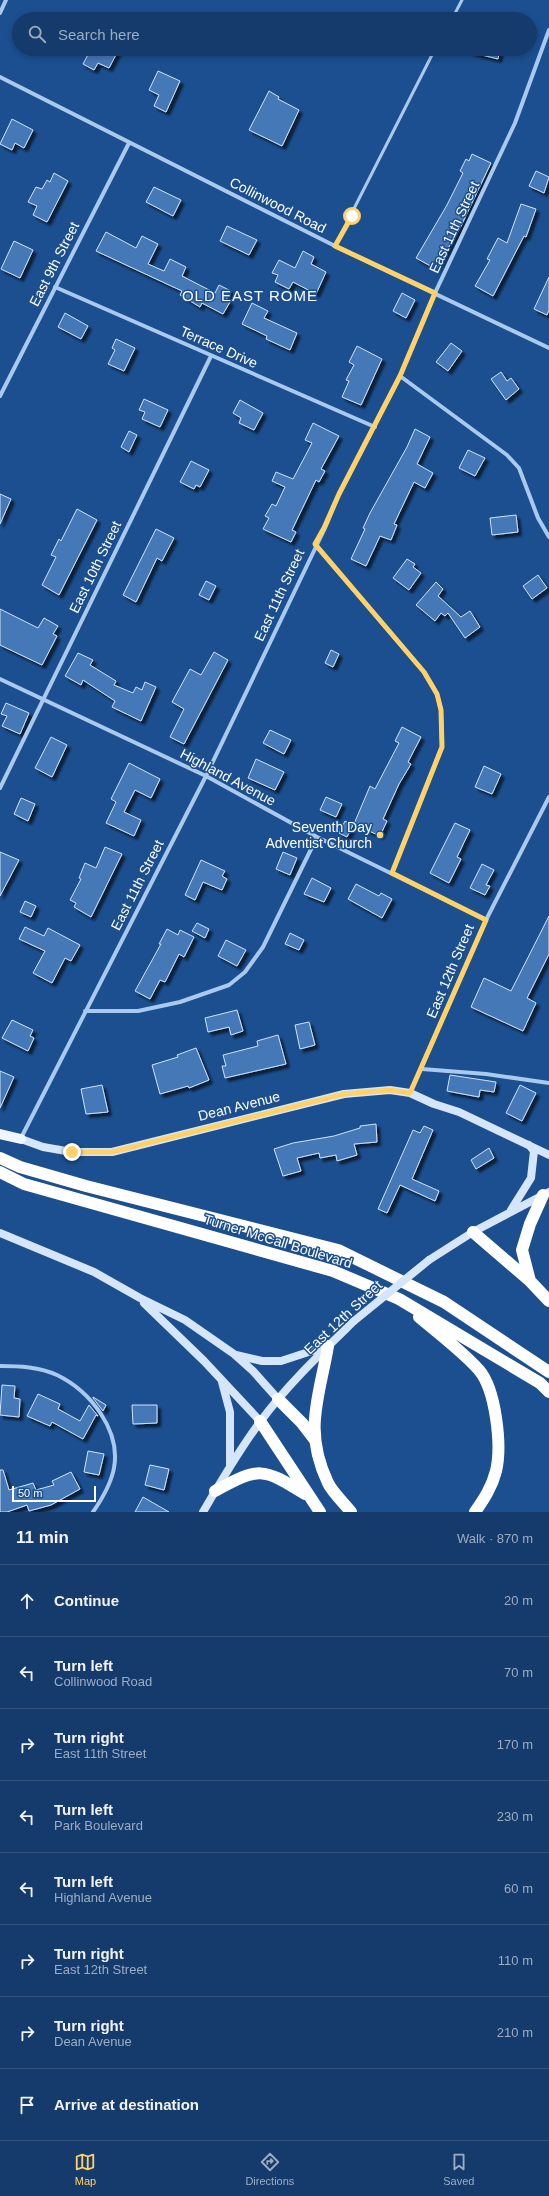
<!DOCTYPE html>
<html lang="en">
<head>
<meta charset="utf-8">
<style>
	:root { --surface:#143b6b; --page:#1d4271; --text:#f1f3f6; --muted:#9dadc1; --line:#33557e; --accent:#ffd166 }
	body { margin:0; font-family:Arial,sans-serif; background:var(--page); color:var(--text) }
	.scale { position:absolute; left:12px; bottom:10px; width:84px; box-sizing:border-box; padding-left:4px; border:2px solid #fff; border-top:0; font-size:11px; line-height:14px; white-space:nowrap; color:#fff; -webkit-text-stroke:3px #1b4f8f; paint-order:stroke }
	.stop { position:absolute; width:12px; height:12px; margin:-9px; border:3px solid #ffd166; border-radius:50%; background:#fff }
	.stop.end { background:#ffd166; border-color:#fff; box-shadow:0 1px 4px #0008 }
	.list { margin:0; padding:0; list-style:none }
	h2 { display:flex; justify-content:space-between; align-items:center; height:52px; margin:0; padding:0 16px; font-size:17px }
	h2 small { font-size:13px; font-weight:400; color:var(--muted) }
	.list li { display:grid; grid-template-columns:26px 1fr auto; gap:12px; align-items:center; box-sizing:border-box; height:72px; padding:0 16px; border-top:1px solid var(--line) }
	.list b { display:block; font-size:15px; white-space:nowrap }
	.list p { margin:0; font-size:13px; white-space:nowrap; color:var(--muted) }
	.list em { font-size:13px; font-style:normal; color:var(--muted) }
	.icon { flex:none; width:22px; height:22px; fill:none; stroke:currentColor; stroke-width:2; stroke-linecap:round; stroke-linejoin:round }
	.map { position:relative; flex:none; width:549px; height:1512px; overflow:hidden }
	.search { position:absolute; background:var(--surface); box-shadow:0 2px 6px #0003; left:12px; right:12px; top:12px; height:44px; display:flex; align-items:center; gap:10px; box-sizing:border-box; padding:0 14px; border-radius:22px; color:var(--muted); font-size:15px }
	.sheet { height:628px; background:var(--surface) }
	nav { display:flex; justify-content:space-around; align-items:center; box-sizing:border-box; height:56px; border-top:1px solid var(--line); background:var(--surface); font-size:11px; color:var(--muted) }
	nav a { display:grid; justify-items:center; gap:2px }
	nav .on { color:var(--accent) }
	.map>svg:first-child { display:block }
	.building { fill:#4478b7; stroke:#cfe3fa; filter:url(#shadow) }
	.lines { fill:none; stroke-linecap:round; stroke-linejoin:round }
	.service { stroke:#a9c9ee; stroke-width:3 }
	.minor { stroke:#a9c9ee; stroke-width:4 }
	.secondary { stroke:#d6e6fa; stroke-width:8 }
	.primary { stroke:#f0f6ff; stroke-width:10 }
	.motorway { stroke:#fff; stroke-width:12 }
	.secondary-bridge { stroke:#d6e6fa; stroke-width:8 }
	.route { stroke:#ffd166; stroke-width:5 }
	.poi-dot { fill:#ffd166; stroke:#1b4f8f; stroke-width:1.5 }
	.labels { text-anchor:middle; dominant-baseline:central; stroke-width:3; stroke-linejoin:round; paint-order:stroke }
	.street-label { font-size:14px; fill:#fff; stroke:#1b4f8f }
	.poi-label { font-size:14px; fill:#fff; stroke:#1b4f8f; text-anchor:end }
	.neighbourhood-label { font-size:15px; letter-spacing:1px; fill:#fff; stroke:#1b4f8f }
</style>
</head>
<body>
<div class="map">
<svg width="549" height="1512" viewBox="0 0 549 1512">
	<defs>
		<filter id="shadow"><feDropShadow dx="3.5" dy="3.5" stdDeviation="1" flood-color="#0009"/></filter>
	</defs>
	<rect width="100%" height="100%" fill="#1b4f8f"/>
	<path class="building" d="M 91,49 L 119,49 L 109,68 L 98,63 L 94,70 L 83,64 Z
		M 471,49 L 500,49 L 498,59 L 470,52 Z
		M 158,71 L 180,81 L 166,112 L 154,106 L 159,95 L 149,90 Z
		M 269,91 L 279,97 L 278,99 L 299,110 L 282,146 L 249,130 Z
		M 12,119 L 33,130 L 24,148 L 15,143 L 12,150 L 0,144 Z
		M 472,154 L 491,163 L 461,226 L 436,269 L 416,258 L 447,205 L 463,173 L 460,171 L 466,159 L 469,161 Z
		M 536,171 L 549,177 L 544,193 L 529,186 Z
		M 54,173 L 68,181 L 47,222 L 33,215 L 37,206 L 28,202 L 36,187 L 42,189 L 47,180 L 50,182 Z
		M 154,187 L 181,200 L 173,216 L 146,202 Z
		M 521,204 L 536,209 L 526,237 L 524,236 L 493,296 L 475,286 L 490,260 L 487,259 L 498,238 L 507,243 Z
		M 227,226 L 257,240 L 249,255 L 220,241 Z
		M 106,232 L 136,248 L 142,236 L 158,244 L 148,264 L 164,271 L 170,259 L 186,267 L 182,276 L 215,293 L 219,285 L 231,291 L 226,300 L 230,302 L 223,314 L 202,303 L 200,307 L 180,295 L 182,291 L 96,251 Z
		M 14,241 L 33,250 L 20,278 L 1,269 Z
		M 303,251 L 314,257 L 311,264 L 326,272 L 316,294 L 293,282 L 289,289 L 275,282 L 278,275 L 272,273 L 279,260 L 295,268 Z
		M 549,277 L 549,310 L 547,315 L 534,309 Z
		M 402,293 L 415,300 L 406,318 L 393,311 Z
		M 252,303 L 268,311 L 264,318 L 297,333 L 290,350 L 266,339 L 267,336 L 242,324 Z
		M 65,313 L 88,326 L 81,339 L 58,327 Z
		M 116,339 L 135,348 L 124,371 L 108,364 L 115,350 L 112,348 Z
		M 451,343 L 462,351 L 448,371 L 436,362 Z
		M 357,346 L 382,359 L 361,405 L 342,397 L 349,381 L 346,380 L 354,365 L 349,362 Z
		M 501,372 L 507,381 L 511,378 L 519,389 L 506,400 L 491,379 Z
		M 144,399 L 168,410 L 160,427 L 142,419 L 145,412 L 139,410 Z
		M 240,400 L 263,413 L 254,430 L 239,423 L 241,418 L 233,413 Z
		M 313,423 L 339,436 L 321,469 L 325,471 L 319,482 L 316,480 L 292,530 L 296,532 L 291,542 L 263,529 L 269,518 L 265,516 L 272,504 L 276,506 L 285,487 L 272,481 L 276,472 L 293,479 L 312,443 L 305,440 Z
		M 415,429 L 430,437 L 417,464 L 433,473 L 425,488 L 414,482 L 394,524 L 397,525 L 391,540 L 380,536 L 366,566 L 351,559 L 365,529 L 363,528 L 370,513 L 407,447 Z
		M 129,431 L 137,435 L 129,452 L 121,447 Z
		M 468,450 L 485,458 L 475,476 L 459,468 Z
		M 191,461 L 209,470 L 200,487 L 196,485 L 194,489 L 180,482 Z
		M 0,494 L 11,499 L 0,524 Z
		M 77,509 L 97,520 L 59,595 L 42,585 L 56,557 L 51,555 L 59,539 L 61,541 Z
		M 516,515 L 518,532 L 492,535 L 490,518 Z
		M 156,529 L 174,538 L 162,561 L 157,558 L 136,602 L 123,595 Z
		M 407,559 L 415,564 L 413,567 L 421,573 L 409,590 L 393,578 Z
		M 538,575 L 547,588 L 532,599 L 523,586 Z
		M 206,581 L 216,586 L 209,600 L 199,595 Z
		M 436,582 L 443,589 L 438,596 L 461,617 L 470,611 L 480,627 L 465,638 L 448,613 L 445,616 L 441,613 L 435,621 L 416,605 Z
		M 0,609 L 38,628 L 44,618 L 58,626 L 53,634 L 57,636 L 42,665 L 0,645 Z
		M 331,650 L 339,654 L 333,667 L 325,663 Z
		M 214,652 L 228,660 L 184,744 L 170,737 L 184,709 L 172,702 L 190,669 L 201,675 Z
		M 78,653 L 93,660 L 90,665 L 116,681 L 114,685 L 133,693 L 136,687 L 142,690 L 145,682 L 156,687 L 141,721 L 112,707 L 115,701 L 83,680 L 81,685 L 65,676 Z
		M 6,703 L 29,713 L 20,734 L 2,726 L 7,716 L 1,714 Z
		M 402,727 L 421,737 L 408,762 L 411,764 L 399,784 L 383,819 L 387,821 L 380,836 L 354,824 L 370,786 L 375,789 L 399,743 L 395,741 Z
		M 270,730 L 291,740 L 284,754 L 263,743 Z
		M 51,737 L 67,745 L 52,777 L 35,768 Z
		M 256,759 L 284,772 L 275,790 L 248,778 Z
		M 129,763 L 160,779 L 151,798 L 135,790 L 124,812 L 141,820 L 134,836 L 106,823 L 116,802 L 111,799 Z
		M 484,766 L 501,774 L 492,794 L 475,787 Z
		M 326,797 L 342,804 L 336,817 L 320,810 Z
		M 21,798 L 35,804 L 28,821 L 14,814 Z
		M 345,821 L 353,825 L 347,837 L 339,833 Z
		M 455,823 L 470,830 L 457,857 L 461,859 L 449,883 L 430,873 Z
		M 105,847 L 122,854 L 91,917 L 74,907 L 76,903 L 70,900 L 81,879 L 79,878 L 85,863 L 96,868 Z
		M 0,852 L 19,860 L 0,896 Z
		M 283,852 L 297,858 L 290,875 L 276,869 Z
		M 201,860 L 225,871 L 222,876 L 227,879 L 222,890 L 203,882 L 195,900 L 185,895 Z
		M 482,864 L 494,870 L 486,885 L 490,886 L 485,895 L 470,888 Z
		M 312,878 L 331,888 L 324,902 L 304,894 Z
		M 356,884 L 379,896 L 381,893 L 392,899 L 382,918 L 348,899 Z
		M 25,901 L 36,906 L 31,917 L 20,912 Z
		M 549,916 L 549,954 L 527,998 L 536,1003 L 523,1031 L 471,1007 L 484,978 L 511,991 Z
		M 197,923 L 209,929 L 205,938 L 192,931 Z
		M 25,927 L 44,936 L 48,928 L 80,945 L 71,961 L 65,958 L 52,983 L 33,973 L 45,951 L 19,939 Z
		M 167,929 L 178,935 L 180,930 L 194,937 L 184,957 L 179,954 L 165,982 L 160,980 L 150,999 L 135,991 L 161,944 L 159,944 Z
		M 290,933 L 304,940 L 299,950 L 285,944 Z
		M 226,940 L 246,950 L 237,966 L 218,956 Z
		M 237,1010 L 243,1031 L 231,1035 L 229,1027 L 208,1032 L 205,1018 Z
		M 12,1020 L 33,1030 L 30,1036 L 34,1038 L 28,1051 L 2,1038 Z
		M 309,1022 L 315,1045 L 300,1049 L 295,1025 Z
		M 278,1035 L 286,1064 L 225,1078 L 222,1066 L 226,1066 L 223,1055 L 258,1046 L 257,1041 Z
		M 196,1048 L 209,1080 L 189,1088 L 188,1086 L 160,1094 L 152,1065 L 178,1057 L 177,1055 Z
		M 0,1071 L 14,1077 L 0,1108 Z
		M 450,1075 L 496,1082 L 494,1092 L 480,1090 L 479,1097 L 447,1091 Z
		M 102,1085 L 108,1112 L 86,1114 L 81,1089 Z
		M 520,1085 L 536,1093 L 522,1121 L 506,1113 Z
		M 376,1124 L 377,1142 L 354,1144 L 357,1155 L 337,1161 L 336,1155 L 320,1158 L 319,1153 L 297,1158 L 301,1171 L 283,1176 L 274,1149 L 293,1143 L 334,1136 L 360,1128 L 360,1126 Z
		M 424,1126 L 433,1130 L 412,1179 L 439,1191 L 435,1201 L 400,1185 L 387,1213 L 378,1209 L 413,1130 L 420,1133 Z
		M 489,1148 L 494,1158 L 476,1169 L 471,1160 Z
		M 2,1385 L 15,1386 L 14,1398 L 20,1399 L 19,1417 L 0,1415 Z
		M 38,1394 L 60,1404 L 58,1409 L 80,1421 L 89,1405 L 98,1416 L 96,1415 L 83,1439 L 52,1422 L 50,1426 L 27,1416 Z
		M 93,1397 L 106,1405 L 103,1411 L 93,1398 Z
		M 132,1405 L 157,1405 L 157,1423 L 133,1424 Z
		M 88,1451 L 104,1454 L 99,1475 L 84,1472 Z
		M 150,1465 L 169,1469 L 164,1490 L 145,1485 Z
		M 0,1470 L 3,1470 L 9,1490 L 33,1483 L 36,1490 L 54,1485 L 52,1481 L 71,1472 L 80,1489 L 51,1505 L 29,1511 L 27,1505 L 7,1512 L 0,1512 Z
		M 143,1497 L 169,1512 L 135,1512 Z"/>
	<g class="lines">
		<path class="service" d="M 452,19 L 462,0
			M 335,246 L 435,49"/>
		<path class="minor" d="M 0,13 L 6,0
			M 0,77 L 335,246 L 549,348
			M 55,287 L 375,427
			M 400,376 L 507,455 L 519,468 L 538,518 L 549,537
			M 0,396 L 129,143
			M 315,545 L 424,672 L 437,694 L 441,710 L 442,747 L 392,873
			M 0,679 L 206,776 L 317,837 L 486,920
			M 0,788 L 211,356
			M 85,1011 L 138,1011 L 180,1002 L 229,985 L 245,972 L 263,947 L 317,837
			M 422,1069 L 486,1074 L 549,1083
			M 410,1093 L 486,920 L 549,797
			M 21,1138 L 206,776 L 325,528 L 339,494 L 400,376 L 435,293 L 515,123 L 549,30
			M 0,1366 C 20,1366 39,1367 57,1375 C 90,1391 121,1430 114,1468 C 111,1484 102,1499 93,1512"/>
		<path class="secondary" d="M 21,1139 L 43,1147 L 72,1152 L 112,1152 L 344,1094 L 390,1090 L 410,1093 L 434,1104 L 459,1112 L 549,1155
			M 511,1210 L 531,1178 L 534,1151 L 529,1145
			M 0,1233 L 94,1272 L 140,1298 L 185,1320 L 234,1354 L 253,1371 L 278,1399
			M 429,1260 L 473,1232 L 549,1192
			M 144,1303 L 204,1361 L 260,1421
			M 236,1355 L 262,1361 L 281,1361 L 327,1346
			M 222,1382 L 230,1412 L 230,1465
			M 203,1512 C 221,1481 239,1450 260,1422 C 287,1385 321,1353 354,1321"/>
		<path class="primary" d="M 0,1134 L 21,1139"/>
		<path class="motorway" d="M 0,1158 L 20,1167 L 86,1186 L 338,1250 L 444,1302 L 549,1372
			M 0,1172 L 24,1184 L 333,1271 L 399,1299 L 540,1383 L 549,1392
			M 473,1232 L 530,1281 L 549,1301
			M 530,1281 L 522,1250 L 530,1224 L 543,1195
			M 419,1317 C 439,1334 462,1351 479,1370 C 496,1390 502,1446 496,1471 C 492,1487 484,1499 475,1512
			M 328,1346 C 319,1399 303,1430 328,1483 C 333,1493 344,1503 351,1512
			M 278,1399 L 302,1423 L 315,1440
			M 260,1421 L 320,1512
			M 215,1491 C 259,1467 262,1467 305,1494"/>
		<path class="secondary-bridge" d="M 354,1321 L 429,1260"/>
	</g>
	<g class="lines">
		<path class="route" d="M 72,1152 L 112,1152 L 344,1094 L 390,1090 L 410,1093 L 486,920 L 392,873 L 442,747 L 441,710 L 437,694 L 424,672 L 315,544 L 324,528 L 339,494 L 400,376 L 435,293 L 335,246 L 352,216"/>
	</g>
	<circle class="poi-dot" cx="380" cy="835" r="4"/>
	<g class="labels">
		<g class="street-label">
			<text transform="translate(278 205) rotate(27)">Collinwood Road</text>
			<text transform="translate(454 227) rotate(-65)">East 11th Street</text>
			<text transform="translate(54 264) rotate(-63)">East 9th Street</text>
			<text transform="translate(219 347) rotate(24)">Terrace Drive</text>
			<text transform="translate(95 567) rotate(-64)">East 10th Street</text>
			<text transform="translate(279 595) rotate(-65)">East 11th Street</text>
			<text transform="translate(228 777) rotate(28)">Highland Avenue</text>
			<text transform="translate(137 885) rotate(-63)">East 11th Street</text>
			<text transform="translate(450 971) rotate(-67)">East 12th Street</text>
			<text transform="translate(239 1106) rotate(-14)">Dean Avenue</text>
			<text transform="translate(278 1241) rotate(17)">Turner McCall Boulevard</text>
			<text transform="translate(343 1317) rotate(-43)">East 12th Street</text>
		</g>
		<g class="poi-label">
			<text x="372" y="827">Seventh Day<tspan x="372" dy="16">Adventist Church</tspan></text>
		</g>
		<g class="neighbourhood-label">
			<text x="250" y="295">OLD EAST ROME</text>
		</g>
	</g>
</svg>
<div class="scale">50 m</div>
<div class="stop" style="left:352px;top:216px"></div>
<div class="stop end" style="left:72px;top:1152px"></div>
<div class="search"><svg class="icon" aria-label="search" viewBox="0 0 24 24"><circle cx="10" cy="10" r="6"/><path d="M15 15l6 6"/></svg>Search here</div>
</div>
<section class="sheet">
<h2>11 min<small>Walk · 870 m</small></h2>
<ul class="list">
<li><svg class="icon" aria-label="ahead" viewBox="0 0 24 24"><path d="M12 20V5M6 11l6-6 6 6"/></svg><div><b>Continue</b></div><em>20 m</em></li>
<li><svg class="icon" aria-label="left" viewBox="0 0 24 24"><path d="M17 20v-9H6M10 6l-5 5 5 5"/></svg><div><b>Turn left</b><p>Collinwood Road</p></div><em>70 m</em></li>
<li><svg class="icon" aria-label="right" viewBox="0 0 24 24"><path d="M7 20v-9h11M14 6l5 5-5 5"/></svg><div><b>Turn right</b><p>East 11th Street</p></div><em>170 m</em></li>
<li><svg class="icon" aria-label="left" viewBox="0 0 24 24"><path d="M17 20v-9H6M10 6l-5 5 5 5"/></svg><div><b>Turn left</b><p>Park Boulevard</p></div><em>230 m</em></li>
<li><svg class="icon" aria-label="left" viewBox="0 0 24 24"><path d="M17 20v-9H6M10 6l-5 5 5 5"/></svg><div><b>Turn left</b><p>Highland Avenue</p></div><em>60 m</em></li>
<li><svg class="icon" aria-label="right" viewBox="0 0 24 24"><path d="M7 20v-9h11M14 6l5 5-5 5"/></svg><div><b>Turn right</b><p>East 12th Street</p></div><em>110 m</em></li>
<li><svg class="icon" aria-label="right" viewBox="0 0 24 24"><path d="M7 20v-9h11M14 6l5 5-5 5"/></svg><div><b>Turn right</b><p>Dean Avenue</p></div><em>210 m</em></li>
<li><svg class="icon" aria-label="arrive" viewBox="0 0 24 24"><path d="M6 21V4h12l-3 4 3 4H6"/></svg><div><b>Arrive at destination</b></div></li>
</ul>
</section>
<nav>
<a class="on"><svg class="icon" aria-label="map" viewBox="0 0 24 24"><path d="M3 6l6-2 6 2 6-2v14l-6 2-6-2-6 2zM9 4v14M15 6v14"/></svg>Map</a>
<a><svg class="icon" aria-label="directions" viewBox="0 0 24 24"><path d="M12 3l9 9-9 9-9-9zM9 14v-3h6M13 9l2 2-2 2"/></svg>Directions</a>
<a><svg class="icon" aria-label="saved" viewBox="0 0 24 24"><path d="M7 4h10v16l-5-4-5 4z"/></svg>Saved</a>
</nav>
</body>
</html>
